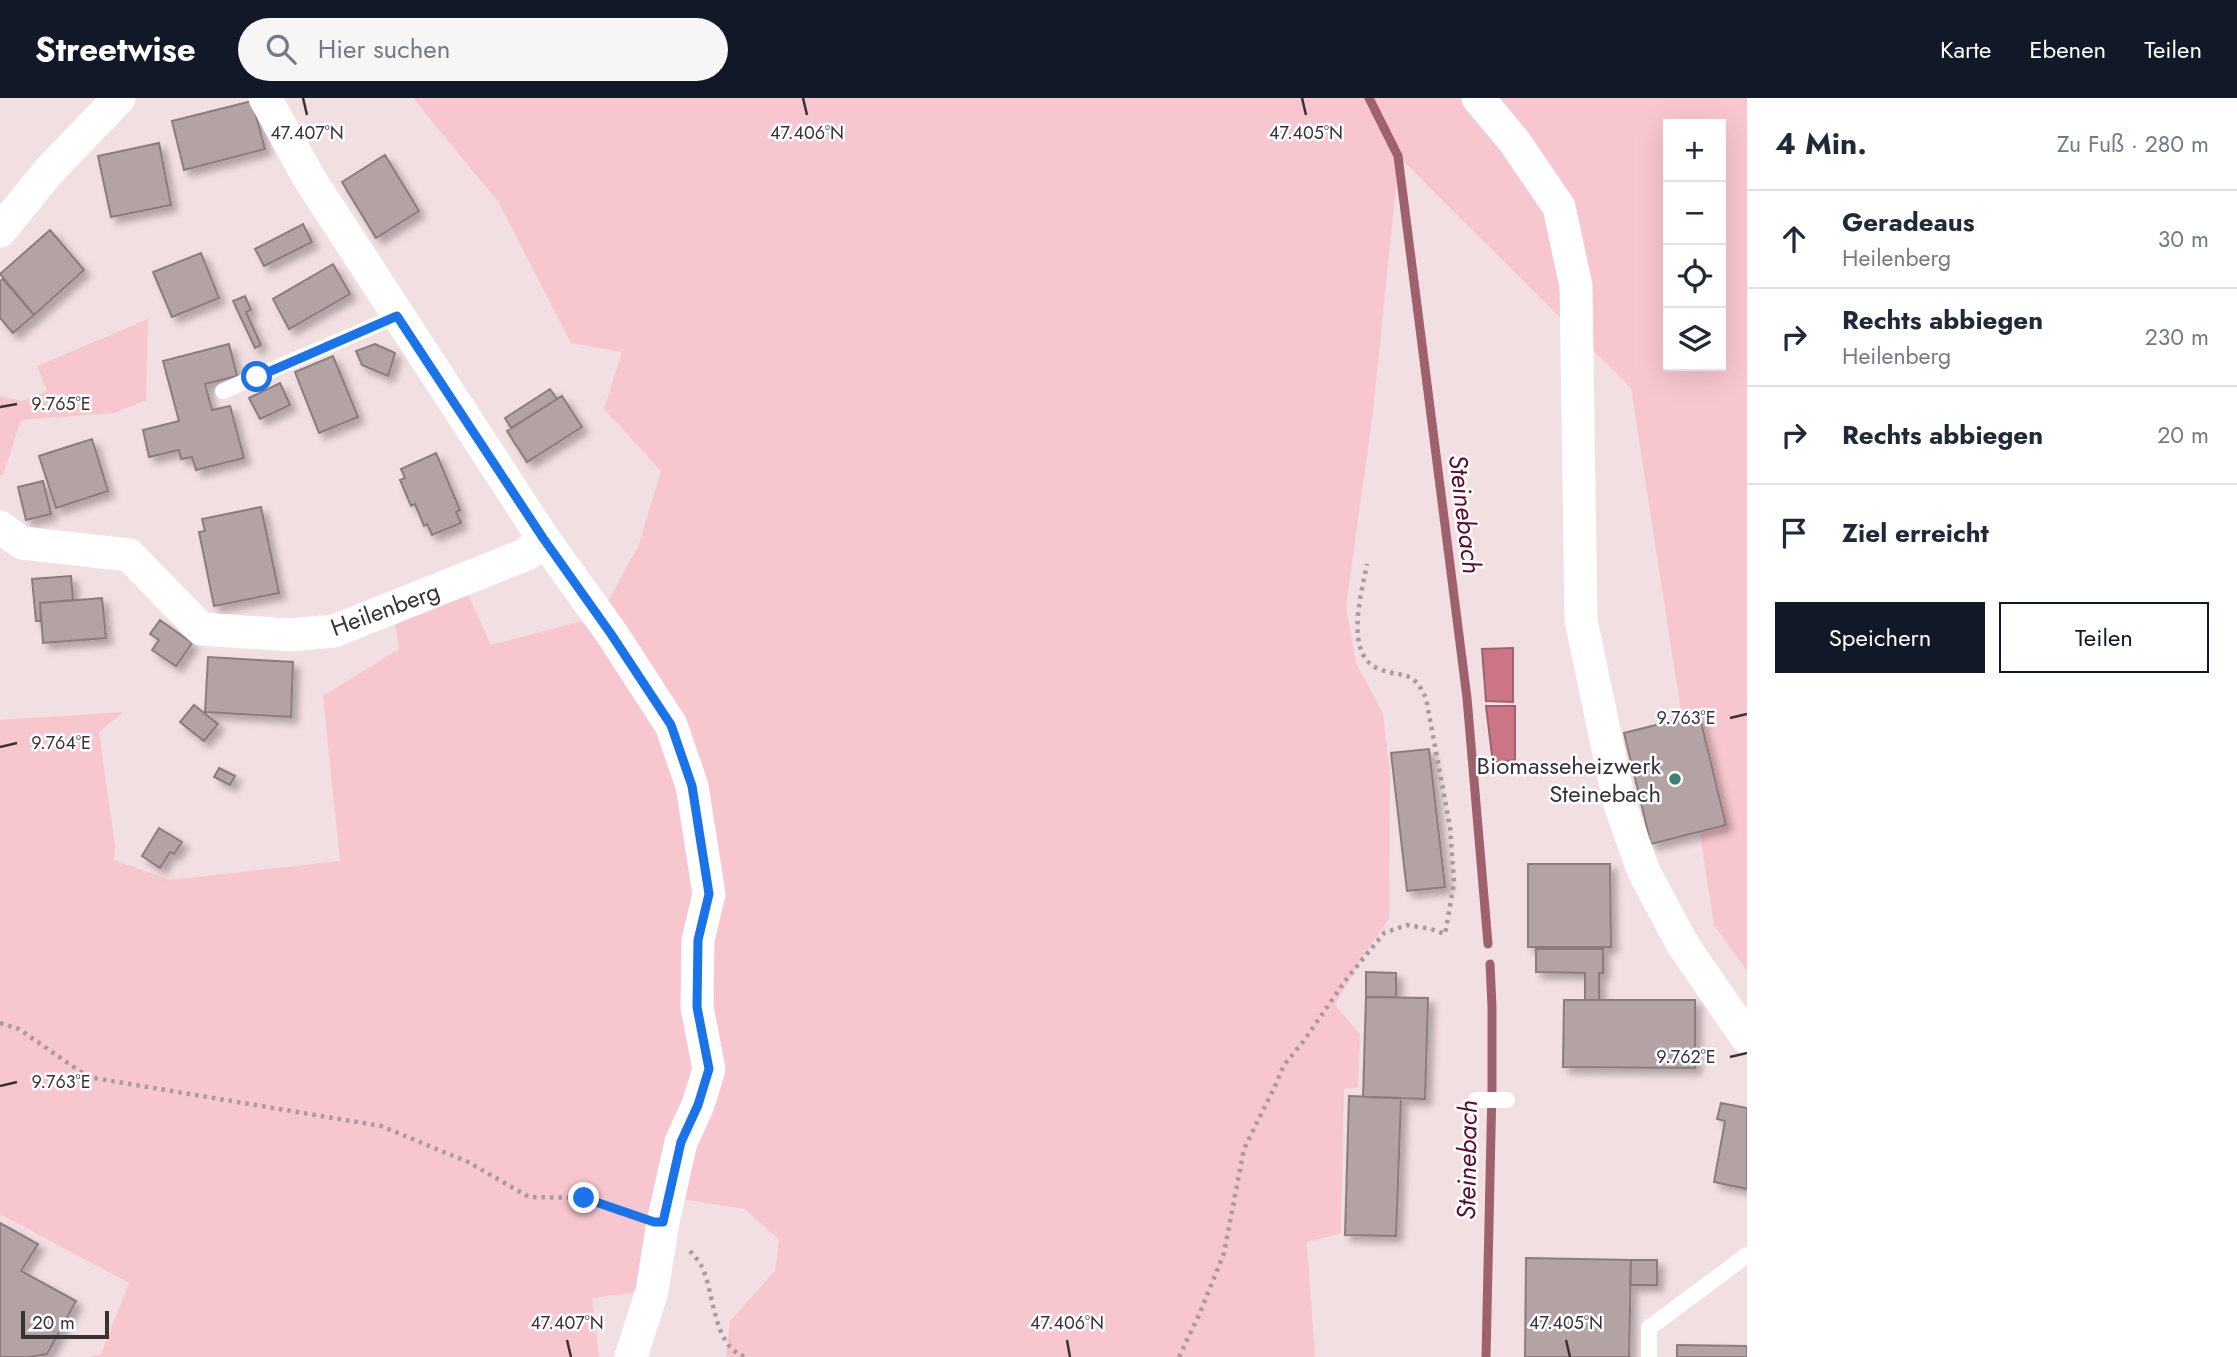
<!DOCTYPE html>
<html lang="de">
<head>
<meta charset="utf-8">
<style>
	:root { --surface:#fff; --page:#f6f6f7; --text:#1f2937; --muted:#747a83; --line:#e0e1e3; --accent:#111827 }
	body { margin:0; font-family:Jost,sans-serif; background:var(--page); color:var(--text) }
	.controls { position:absolute; right:21px; top:21px; display:grid; overflow:hidden; border-radius:0px; box-shadow:0 7px 28px #0002 }
	.controls button { width:63px; height:63px; display:grid; place-items:center; padding:0; border:0; border-bottom:2px solid var(--line); background:var(--surface); color:var(--text); font:35px sans-serif }
	.scale { position:absolute; left:21px; bottom:18px; width:88px; box-sizing:border-box; padding-left:7px; border:4px solid #393233; border-top:0; font-size:19px; line-height:24px; white-space:nowrap; color:#393233; -webkit-text-stroke:5px #fff; paint-order:stroke }
	.stop { position:absolute; width:21px; height:21px; margin:-16px; border:5px solid #1a73e8; border-radius:50%; background:#fff }
	.stop.end { background:#1a73e8; border-color:#fff; box-shadow:0 2px 7px #0008 }
	.list { margin:0; padding:0; list-style:none }
	h2 { display:flex; justify-content:space-between; align-items:center; height:91px; margin:0; padding:0 28px; font-size:30px }
	h2 small { font-size:23px; font-weight:400; color:var(--muted) }
	.list li { display:grid; grid-template-columns:46px 1fr auto; gap:21px; align-items:center; box-sizing:border-box; height:98px; padding:0 28px; border-top:2px solid var(--line) }
	.list b { display:block; font-size:26px; white-space:nowrap }
	.list p { margin:0; font-size:23px; white-space:nowrap; color:var(--muted) }
	.list em { font-size:23px; font-style:normal; color:var(--muted) }
	.actions { display:flex; gap:14px; padding:21px 28px }
	.actions a { flex:1; padding:16px 0; border:2px solid var(--accent); border-radius:0px; text-align:center; font-size:24px; color:var(--accent) }
	.actions .main { background:var(--accent); color:#fff }
	.icon { flex:none; width:38px; height:38px; fill:none; stroke:currentColor; stroke-width:2; stroke-linecap:round; stroke-linejoin:round }
	.map { position:relative; flex:none; width:1747px; height:1259px; overflow:hidden }
	header { display:flex; align-items:center; gap:42px; box-sizing:border-box; height:98px; padding:0 35px; background:var(--accent); color:#fff }
	header strong { font-size:33px }
	nav { display:flex; gap:38px; margin-inline-start:auto; font-size:24px }
	.search { width:490px; height:63px; background:var(--page); display:flex; align-items:center; gap:18px; box-sizing:border-box; padding:0 24px; border-radius:38px; color:var(--muted); font-size:26px }
	main { display:flex }
	aside { flex:1; background:var(--surface) }
	.map>svg:first-child { display:block }
	.green { fill:#f8c6ce; fill-rule:evenodd }
	.water { fill:#cc7587; stroke:#a0616e; stroke-width:2 }
	.lines { fill:none; stroke-linecap:round; stroke-linejoin:round }
	.stream { stroke:#a0616e; stroke-width:9 }
	.building { fill:#b4a3a5; stroke:#8d7c7e; stroke-width:2; filter:url(#shadow) }
	.path { stroke:#a99b9d; stroke-width:4.5; stroke-dasharray:3.5 5; stroke-linecap:butt }
	.lane { stroke:#fff; stroke-width:16 }
	.street { stroke:#fff; stroke-width:33 }
	.route { stroke:#1a73e8; stroke-width:9 }
	.ticks { fill:none; stroke:#393233; stroke-width:2.5 }
	.poi-dot { fill:#3c8176; stroke:#fff; stroke-width:2.5 }
	.labels { text-anchor:middle; dominant-baseline:central; stroke-width:5; stroke-linejoin:round; paint-order:stroke }
	.street-label { font-size:24px; fill:#393233; stroke:#fff }
	.poi-label { font-size:24px; fill:#393233; stroke:#fff; text-anchor:end }
	.water-label { font-size:26px; font-style:italic; fill:#5c0c27; stroke:#fff }
	.ticks-label { font-size:18px; text-anchor:middle; fill:#393233; stroke:#fff; stroke-width:5; stroke-linejoin:round; paint-order:stroke }
</style>
</head>
<body>
<header>
<strong>Streetwise</strong>
<div class="search"><svg class="icon" aria-label="search" viewBox="0 0 24 24"><circle cx="10" cy="10" r="6"/><path d="M15 15l6 6"/></svg>Hier suchen</div>
<nav><a>Karte</a><a>Ebenen</a><a>Teilen</a></nav>
</header>
<main>
<div class="map">
<svg width="1747" height="1259" viewBox="0 0 1747 1259">
	<defs>
		<filter id="shadow"><feDropShadow dx="6" dy="6" stdDeviation="3.5" flood-color="#0004"/></filter>
	</defs>
	<rect width="100%" height="100%" fill="#f2dfe2"/>
	<path class="green" d="M 413,0 L 1747,0 L 1747,873 L 1714,827 L 1631,290 L 1399,59 L 1373,314 L 1346,508 L 1356,565 L 1383,615 L 1390,678 L 1389,821 L 1366,854 L 1335,907 L 1360,936 L 1358,989 L 1344,991 L 1341,1135 L 1307,1144 L 1315,1259 L 726,1259 L 730,1223 L 775,1173 L 779,1142 L 745,1111 L 676,1100 L 646,1193 L 592,1200 L 599,1259 L 90,1259 L 101,1256 L 129,1185 L 0,1116 L 0,622 L 123,614 L 99,634 L 115,748 L 114,762 L 170,782 L 340,763 L 323,598 L 399,551 L 395,524 L 466,492 L 491,547 L 590,521 L 604,510 L 638,449 L 661,373 L 604,311 L 622,254 L 571,245 L 499,105 ZM 1668,26 L 1721,26 L 1721,268 L 1668,268 Z
		M 148,221 L 146,302 L 114,315 L 21,322 L 3,377 L 0,377 L 0,298 L 22,303 L 47,293 L 37,268 Z"/>
	<path class="water" d="M 1513,550 L 1513,604 L 1486,603 L 1482,551 Z
		M 1486,608 L 1515,608 L 1515,662 L 1493,665 Z"/>
	<g class="lines">
		<path class="stream" d="M 1369,0 L 1398,58 L 1467,600 L 1488,846
			M 1486,1259 L 1492,990 L 1492,909 L 1490,866"/>
	</g>
	<path class="building" d="M 252,3 L 265,51 L 184,72 L 172,23 Z
		M 159,45 L 171,107 L 111,119 L 98,58 Z
		M 385,57 L 419,113 L 376,140 L 342,84 Z
		M 303,126 L 312,144 L 264,168 L 255,151 Z
		M 50,132 L 84,172 L 34,217 L 0,176 Z
		M 201,155 L 219,200 L 172,219 L 153,174 Z
		M 333,166 L 350,196 L 289,231 L 273,201 Z
		M 3,181 L 34,217 L 13,235 L 0,220 L 0,183 Z
		M 245,198 L 251,212 L 246,214 L 261,247 L 255,250 L 233,203 Z
		M 229,246 L 237,278 L 205,286 L 212,312 L 230,308 L 244,360 L 196,372 L 192,359 L 181,361 L 179,352 L 149,359 L 143,332 L 179,323 L 163,263 Z
		M 375,246 L 395,255 L 388,278 L 362,267 L 356,253 Z
		M 333,258 L 358,319 L 319,335 L 295,274 Z
		M 280,285 L 290,307 L 260,321 L 249,300 Z
		M 550,291 L 557,301 L 511,330 L 505,320 Z
		M 562,298 L 582,329 L 527,364 L 507,333 Z
		M 92,341 L 108,393 L 56,410 L 39,358 Z
		M 436,355 L 460,412 L 456,414 L 461,425 L 432,437 L 427,426 L 424,428 L 415,406 L 411,408 L 400,382 L 405,380 L 401,371 Z
		M 43,383 L 51,416 L 26,422 L 18,389 Z
		M 261,409 L 279,495 L 214,508 L 199,434 L 205,433 L 202,421 Z
		M 71,478 L 73,502 L 40,505 L 41,523 L 36,523 L 32,481 Z
		M 102,500 L 106,540 L 43,545 L 40,505 Z
		M 160,522 L 192,545 L 176,568 L 152,552 L 159,542 L 150,536 Z
		M 208,559 L 293,564 L 291,619 L 205,614 Z
		M 194,607 L 218,626 L 204,643 L 180,624 Z
		M 1699,616 L 1726,727 L 1651,746 L 1624,635 Z
		M 1429,651 L 1445,789 L 1407,793 L 1391,655 Z
		M 219,670 L 235,678 L 230,687 L 214,679 Z
		M 159,730 L 182,744 L 174,756 L 170,754 L 160,770 L 142,758 Z
		M 1528,766 L 1610,766 L 1611,849 L 1528,849 Z
		M 1536,851 L 1603,851 L 1603,875 L 1599,875 L 1599,902 L 1585,902 L 1585,875 L 1536,874 Z
		M 1366,874 L 1396,875 L 1396,899 L 1366,899 Z
		M 1366,899 L 1428,900 L 1425,1001 L 1363,999 Z
		M 1564,902 L 1695,902 L 1695,970 L 1563,969 Z
		M 1349,998 L 1401,1000 L 1396,1138 L 1345,1137 Z
		M 1721,1005 L 1747,1010 L 1747,1091 L 1714,1084 L 1725,1023 L 1717,1021 Z
		M 0,1125 L 38,1146 L 21,1173 L 76,1203 L 47,1256 L 29,1259 L 0,1259 Z
		M 1526,1160 L 1631,1162 L 1629,1259 L 1525,1259 Z
		M 1631,1162 L 1657,1162 L 1657,1187 L 1630,1187 Z
		M 1677,1247 L 1747,1248 L 1747,1259 L 1677,1259 Z"/>
	<g class="lines">
		<path class="path" d="M 0,925 L 19,931 L 88,979 L 381,1028 L 468,1064 L 529,1099 L 584,1100 L 635,1117
			M 690,1153 C 694,1157 698,1162 701,1167 C 715,1194 712,1249 746,1259
			M 1179,1259 L 1199,1217 L 1224,1155 L 1244,1051 L 1276,986 L 1284,967 L 1303,944 L 1345,883 L 1384,835 L 1407,827 L 1431,831 L 1445,836 L 1454,785 L 1450,729 L 1426,600 C 1412,570 1404,581 1379,571 C 1343,557 1362,493 1367,466"/>
		<path class="lane" d="M 223,293 L 397,218
			M 1476,1002 L 1507,1002
			M 1649,1259 L 1649,1230 L 1747,1157"/>
		<path class="street" d="M 1478,0 L 1514,43 L 1559,109 L 1576,188 L 1581,522 L 1619,704 L 1644,774 L 1683,847 L 1747,940
			M 0,133 L 49,73 L 119,0
			M 0,429 L 22,445 L 129,457 L 201,531 L 290,537 L 334,533 L 527,456 L 543,440 L 309,80 L 265,0
			M 543,440 L 612,536 L 671,627 L 692,688 L 709,796 L 698,842 L 697,909 L 709,971 L 698,1007 L 681,1044 L 663,1124 L 652,1193 L 631,1259"/>
	</g>
	<g class="lines">
		<path class="route" d="M 257,279 L 397,218 L 543,440 L 611,536 L 671,627 L 692,688 L 709,796 L 698,842 L 697,909 L 709,971 L 698,1007 L 681,1044 L 663,1124 L 654,1124 L 584,1100"/>
	</g>
	<path class="ticks" d="M 303,0 L 307,17M 803,0 L 807,17M 1302,0 L 1306,17M 0,309 L 17,306M 1730,620 L 1747,616M 0,649 L 17,645M 1730,959 L 1747,955M 0,988 L 17,984M 567,1242 L 571,1259M 1067,1242 L 1070,1259M 1566,1242 L 1570,1259"/>
	<circle class="poi-dot" cx="1675" cy="681" r="7"/>
	<g class="labels">
		<g class="street-label">
			<text transform="translate(385 511) rotate(-20)">Heilenberg</text>
		</g>
		<g class="poi-label">
			<text x="1661" y="667">Biomasseheizwerk<tspan x="1661" dy="28">Steinebach</tspan></text>
		</g>
		<g class="water-label">
			<text transform="translate(1465 416) rotate(83)">Steinebach</text>
			<text transform="translate(1467 1062) rotate(-89)">Steinebach</text>
		</g>
	</g>
	<g class="ticks-label">
		<text x="307" y="41">47.407°N</text>
		<text x="807" y="41">47.406°N</text>
		<text x="1306" y="41">47.405°N</text>
		<text x="61" y="312">9.765°E</text>
		<text x="1686" y="626">9.763°E</text>
		<text x="61" y="651">9.764°E</text>
		<text x="1686" y="965">9.762°E</text>
		<text x="61" y="990">9.763°E</text>
		<text x="567" y="1231">47.407°N</text>
		<text x="1067" y="1231">47.406°N</text>
		<text x="1566" y="1231">47.405°N</text>
	</g>
</svg>
<div class="controls">
<button>+</button>
<button>−</button>
<button><svg class="icon" aria-label="locate" viewBox="0 0 24 24"><circle cx="12" cy="12" r="6"/><path d="M12 2v4M12 18v4M2 12h4M18 12h4"/></svg></button>
<button><svg class="icon" aria-label="layers" viewBox="0 0 24 24"><path d="M12 4l9 5-9 5-9-5zM3 14l9 5 9-5"/></svg></button>
</div>
<div class="scale">20 m</div>
<div class="stop" style="left:257px;top:279px"></div>
<div class="stop end" style="left:584px;top:1100px"></div>
</div>
<aside>
<h2>4 Min.<small>Zu Fuß · 280 m</small></h2>
<ul class="list">
<li><svg class="icon" aria-label="ahead" viewBox="0 0 24 24"><path d="M12 20V5M6 11l6-6 6 6"/></svg><div><b>Geradeaus</b><p>Heilenberg</p></div><em>30 m</em></li>
<li><svg class="icon" aria-label="right" viewBox="0 0 24 24"><path d="M7 20v-9h11M14 6l5 5-5 5"/></svg><div><b>Rechts abbiegen</b><p>Heilenberg</p></div><em>230 m</em></li>
<li><svg class="icon" aria-label="right" viewBox="0 0 24 24"><path d="M7 20v-9h11M14 6l5 5-5 5"/></svg><div><b>Rechts abbiegen</b></div><em>20 m</em></li>
<li><svg class="icon" aria-label="arrive" viewBox="0 0 24 24"><path d="M6 21V4h12l-3 4 3 4H6"/></svg><div><b>Ziel erreicht</b></div></li>
</ul>
<div class="actions"><a class="main">Speichern</a><a>Teilen</a></div>
</aside>
</main>
</body>
</html>
